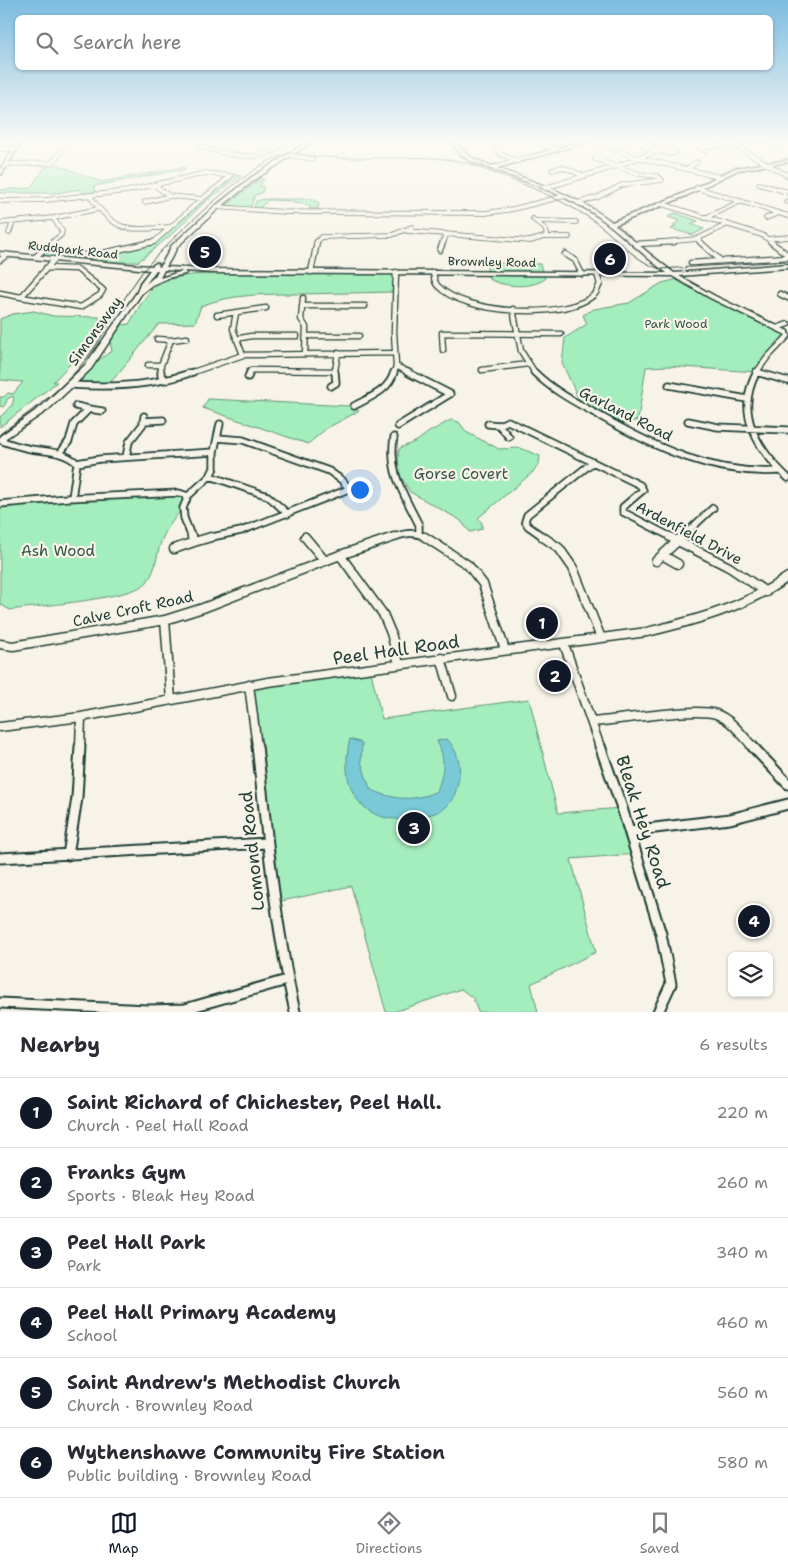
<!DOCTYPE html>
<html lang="en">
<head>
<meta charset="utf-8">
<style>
	:root { --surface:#fff; --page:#f2f2f3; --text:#2b2b33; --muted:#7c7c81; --line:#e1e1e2; --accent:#111827 }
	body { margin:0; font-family:"Shantell Sans",sans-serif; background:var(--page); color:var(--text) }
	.controls { position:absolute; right:15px; bottom:15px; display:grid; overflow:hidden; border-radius:8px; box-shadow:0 1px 4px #0004 }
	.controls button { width:45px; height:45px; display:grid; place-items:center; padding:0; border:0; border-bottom:1px solid var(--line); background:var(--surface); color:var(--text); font:25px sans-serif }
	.you { position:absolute; left:359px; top:489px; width:18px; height:18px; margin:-12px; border:4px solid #fff; border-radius:50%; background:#1a73e8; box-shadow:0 0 0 8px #1a73e833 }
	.badge { display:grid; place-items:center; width:32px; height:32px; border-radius:50%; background:var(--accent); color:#fff; font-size:16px; font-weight:700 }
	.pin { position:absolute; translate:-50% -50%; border:2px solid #fff; box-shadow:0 1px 5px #0006 }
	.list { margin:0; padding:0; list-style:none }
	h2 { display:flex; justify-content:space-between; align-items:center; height:65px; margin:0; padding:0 20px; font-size:21px }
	h2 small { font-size:16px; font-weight:400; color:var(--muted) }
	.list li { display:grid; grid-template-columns:32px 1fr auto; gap:15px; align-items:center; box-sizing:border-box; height:70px; padding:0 20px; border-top:1px solid var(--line) }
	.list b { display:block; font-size:19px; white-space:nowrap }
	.list p { margin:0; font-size:16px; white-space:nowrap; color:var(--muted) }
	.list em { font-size:16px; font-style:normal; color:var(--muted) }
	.icon { flex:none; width:28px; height:28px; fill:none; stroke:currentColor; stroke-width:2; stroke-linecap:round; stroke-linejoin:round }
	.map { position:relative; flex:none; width:788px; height:1012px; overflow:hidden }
	.search { position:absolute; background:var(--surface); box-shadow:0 1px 4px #0004; left:15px; right:15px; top:15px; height:55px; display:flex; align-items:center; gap:12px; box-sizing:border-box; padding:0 18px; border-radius:8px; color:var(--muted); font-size:19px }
	.sheet { height:485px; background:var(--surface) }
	nav { display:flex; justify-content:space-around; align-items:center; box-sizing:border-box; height:70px; border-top:1px solid var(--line); background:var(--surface); font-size:14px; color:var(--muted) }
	nav a { display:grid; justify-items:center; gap:2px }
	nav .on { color:var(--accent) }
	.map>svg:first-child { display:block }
	.green { fill:#a4edbc; stroke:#629578 }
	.water { fill:#7ac9d6; stroke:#569195 }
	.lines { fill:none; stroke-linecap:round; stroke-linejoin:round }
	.street-far4-casing { stroke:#1f3d34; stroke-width:5.5 }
	.street-far3-casing { stroke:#1f3d34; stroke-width:7 }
	.street-far2-casing { stroke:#1f3d34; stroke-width:9 }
	.street-far1-casing { stroke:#1f3d34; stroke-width:11 }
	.street-casing { stroke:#1f3d34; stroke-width:13 }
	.secondary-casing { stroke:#1f3d34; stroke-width:3 }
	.street-far4 { stroke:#f7f3e8; stroke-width:4 }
	.street-far3 { stroke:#f7f3e8; stroke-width:4.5 }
	.street-far2 { stroke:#f7f3e8; stroke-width:5.5 }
	.street-far1 { stroke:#f7f3e8; stroke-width:8 }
	.street { stroke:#f7f3e8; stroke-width:9 }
	.secondary { fill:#f7f3e8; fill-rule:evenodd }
	.tram { stroke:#1f3d34; stroke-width:1 }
	.labels { text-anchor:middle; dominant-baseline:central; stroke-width:4.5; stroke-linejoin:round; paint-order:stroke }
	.far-street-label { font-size:12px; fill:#1f3d34; stroke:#f7f3e8 }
	.far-park-label { font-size:12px; fill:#335748; stroke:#f7f3e8 }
	.street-label { font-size:15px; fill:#1f3d34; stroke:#f7f3e8 }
	.park-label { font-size:15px; fill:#335748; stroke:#f7f3e8 }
	.near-street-label { font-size:18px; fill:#1f3d34; stroke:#f7f3e8 }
</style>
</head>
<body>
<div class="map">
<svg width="788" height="1012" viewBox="0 0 788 1012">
	<rect width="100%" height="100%" fill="#f7f3e8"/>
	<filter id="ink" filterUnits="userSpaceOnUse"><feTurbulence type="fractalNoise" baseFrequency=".02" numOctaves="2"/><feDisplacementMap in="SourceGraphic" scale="10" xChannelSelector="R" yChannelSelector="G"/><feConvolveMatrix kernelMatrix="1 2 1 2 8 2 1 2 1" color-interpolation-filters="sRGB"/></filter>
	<g filter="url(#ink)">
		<path class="green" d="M 56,164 L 101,182 L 184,167 L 186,169 L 94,186 L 96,195 L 86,196 L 80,189 L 57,193 L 0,193 L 0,190 L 30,188 L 47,165 Z
			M 233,174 L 241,176 L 205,202 L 172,234 L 138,262 L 102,262 L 41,257 L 47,251 L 87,257 L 153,243 L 202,200 L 234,177 Z
			M 261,179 L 265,180 L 262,180 L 260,186 L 264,187 L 262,193 L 255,195 L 250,208 L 227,205 Z
			M 264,199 L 312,199 L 319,203 L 318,209 L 310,209 L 309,205 L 293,203 L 292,201 L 268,200 L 259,209 L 254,208 L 256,201 Z
			M 675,213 L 698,221 L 691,224 L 704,229 L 693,235 L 671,229 L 676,226 L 673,225 L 680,221 L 668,217 Z
			M 486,263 L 540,264 L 545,279 C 530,289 504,287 489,279 Z
			M 396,272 L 395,292 C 363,293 331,293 299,294 C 267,294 231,294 201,306 L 195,323 L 159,324 L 106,388 L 80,383 C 88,369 98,359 112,351 L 110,342 L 122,325 L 129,324 C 136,313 147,291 158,284 C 183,265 355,272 396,272 Z
			M 678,279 L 788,334 L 756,372 L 668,366 L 646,367 L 638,420 L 623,424 L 614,423 L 581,404 L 562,363 L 565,338 L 587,324 L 583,315 L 594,309 L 629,303 L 662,283 Z
			M 34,311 L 53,316 L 99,317 L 100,320 C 92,343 70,364 53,382 L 57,382 L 0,427 L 0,417 C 6,411 16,405 13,396 L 7,399 L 6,403 L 3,407 L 0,406 L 0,397 L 4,397 L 8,393 L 13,394 L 23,382 L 0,380 L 0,319 L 13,314 Z
			M 208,399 L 349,406 L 359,411 L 327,428 L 308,444 L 203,408 Z
			M 451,420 L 459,422 L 466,432 L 499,449 L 520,448 L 540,456 L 539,463 L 533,472 L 478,518 L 482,523 L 482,529 L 470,532 L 460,520 L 410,492 L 398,472 C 400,464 396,455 400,448 L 417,441 L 429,432 Z
			M 160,494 L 188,496 C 182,511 171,521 164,535 C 156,550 158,568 147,582 C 134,599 35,606 10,610 L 0,604 L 0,504 Z
			M 370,668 L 382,719 L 529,699 L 558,813 L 622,808 L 637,854 L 571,859 L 596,952 L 531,984 L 538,1012 L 478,1012 L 473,998 L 461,989 L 394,1012 L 386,1012 L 351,886 L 273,903 L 249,685 Z"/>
		<path class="water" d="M 350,739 L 362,743 L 361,761 L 370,789 C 393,800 414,802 437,791 C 444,772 446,759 437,741 L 447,739 C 457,750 461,763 459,777 C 457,787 455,798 448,805 C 442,812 429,815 420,817 C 365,829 337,792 350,739 Z"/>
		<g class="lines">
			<defs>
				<path id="street-far4" d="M 207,141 L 200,145 L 201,147 C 225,153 259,165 280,146 L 278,143 L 281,141
					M 532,141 L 557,149
					M 592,141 L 639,158 L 720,177
					M 727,141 L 788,176
					M 766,141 L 782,148
					M 240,142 L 243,141
					M 734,143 L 762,141
					M 649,145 L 676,152 L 671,154 L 644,147 Z
					M 495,147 L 500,154 L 518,161
					M 0,149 L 16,149
					M 706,151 L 700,148 L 732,144
					M 290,155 L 312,159
					M 7,164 L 51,163 L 72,141
					M 688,168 L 697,162
					M 552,170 L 562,167 L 585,176
					M 759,184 L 788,192
					M 154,185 L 170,196 L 202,199
					M 545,188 L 617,166 L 658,150
					M 697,188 L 788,216
					M 90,196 C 116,234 128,230 170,227
					M 0,201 L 46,200 L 127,191 L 206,173 L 231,176 L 196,204 L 154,242 L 147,243
					M 145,202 L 170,196
					M 786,202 L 788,201
					M 578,203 L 598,197 L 622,185 L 662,180 L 657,176 L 639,174 L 595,159
					M 662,204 L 762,235 L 773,243
					M 216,207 L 285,212 L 486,213 L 513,209 L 565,196
					M 705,218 L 741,201
					M 766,218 L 779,213
					M 537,221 L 576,222
					M 0,223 L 53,218 L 98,209
					M 407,231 L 530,241 L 544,237 L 547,234 L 545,229 L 533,219
					M 9,233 L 13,222
					M 544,237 L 569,237
					M 697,239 L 702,243
					M 768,239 L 788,237
					M 51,243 L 61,235 L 62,231 L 53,218
					M 316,243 L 321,237 L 392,235 L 412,227
					M 443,243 L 446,236
					M 654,243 L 697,239 L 726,225"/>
				<path id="street-far3" d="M 700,242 L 721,261
					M 771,242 L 788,255
					M 635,244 L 674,242
					M 46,249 L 90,256 L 153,242
					M 440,250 L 443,242
					M 565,254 L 575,260 L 582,274
					M 35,257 L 53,242
					M 0,260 L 7,255
					M 691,263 L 788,257
					M 311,272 L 317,242
					M 433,272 C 434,277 434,283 438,286 C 463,314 567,321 595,294 C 597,292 598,287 600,284 L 597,274
					M 0,293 L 21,297 L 54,260
					M 780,294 L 788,298
					M 21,297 L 81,307 L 100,295 L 103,290 L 77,269 L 46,268
					M 303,298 L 301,319 L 306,327 L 305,354
					M 302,306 L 365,306
					M 513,309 L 521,351 L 535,373
					M 236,313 L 233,329 L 243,355
					M 217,315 L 266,308
					M 777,328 L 788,324
					M 307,336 L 359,336
					M 157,339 L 171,340
					M 236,339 L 251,336 L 297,336
					M 443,350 L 442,333 L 561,334
					M 148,365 L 161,365
					M 396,366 L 410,373
					M 482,370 L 528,364
					M 335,371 L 335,373
					M 756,372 L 760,373
					M 161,373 L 161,365 L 171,340 L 187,338
					M 190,373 L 243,355 L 394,353
					M 250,373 L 251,370 L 335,371 L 338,353
					M 394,373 L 396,366 L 394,332 L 396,272
					M 756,373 L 767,358 L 788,336"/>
				<path id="street-far2" d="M 161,372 L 161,376 L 167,380
					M 407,372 L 450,394
					M 534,372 C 553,391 577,403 600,416 C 656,448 713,475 779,471
					M 756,372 L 788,381
					M 757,372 C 734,412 758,450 788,478
					M 248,377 L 250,372
					M 71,385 C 113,388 153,386 193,372
					M 669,385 L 747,399
					M 331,386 L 336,383 L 335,372
					M 76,406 L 89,409
					M 354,406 C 370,397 389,391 394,372
					M 143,421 L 163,420
					M 688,421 L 718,427 L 788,430
					M 488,424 L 499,425
					M 398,426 L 450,394
					M 394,437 C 388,473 404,494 419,525 L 419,533
					M 509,437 L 499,425 L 508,421 L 640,485 L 643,490 L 623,507 L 623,512 L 673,538
					M 0,440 C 10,444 21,447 31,449 C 48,452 63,451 77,463 L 72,498
					M 61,452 L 69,441 L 74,424 L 89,409 L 102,411
					M 126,457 L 129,442 L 143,424 L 144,416
					M 77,463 L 100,459 L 214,452
					M 210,476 L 268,496 L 288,514
					M 0,504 L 67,498 L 179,493 L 188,496
					M 305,536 L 306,538
					M 192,538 L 184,518 L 183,508 L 188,496 L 210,476 L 214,468 L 214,452 L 220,424
					M 207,538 L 241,531 L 349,489 L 343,481 L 329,471 L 243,440 L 217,438
					M 391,538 C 403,534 415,530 426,538
					M 545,538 L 528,526 L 525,521 L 527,515 L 593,462
					M 681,538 L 713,508"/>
				<path id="street-far1" d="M 305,537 L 325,561
					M 425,537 L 468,565 L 483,584 L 505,650
					M 543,537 L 559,548 L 573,568 L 601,638
					M 670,537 L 729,567 L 766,592
					M 194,542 L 211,537
					M 174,549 L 194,542 L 192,537
					M 340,555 L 383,614 L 391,633 L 399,664
					M 662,555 L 678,564
					M 656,561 L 682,537
					M 165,620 L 171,700
					M 0,644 L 13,646 L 165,620 L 203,608 L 340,555 L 394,537
					M 564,644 L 600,747
					M 441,658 L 452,696
					M 249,685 L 257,747
					M 593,722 C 618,720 696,707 716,714 C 732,720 742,735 753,747
					M 0,727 L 81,717 L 268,682 L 647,632 C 697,620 745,607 788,577
					M 80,747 L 81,717"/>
				<path id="street" d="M 257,746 C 267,835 275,924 295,1012
					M 600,746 L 622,808 L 661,934 L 671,984 L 658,1012
					M 752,746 L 788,784
					M 630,831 L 730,819 L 788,804
					M 68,855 L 77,798 L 80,746
					M 0,858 L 267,843
					M 0,1003 L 148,1010 L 185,1009 L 287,980"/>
				<path id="secondary" d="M 18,141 L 22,141 L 2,174 L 0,175 L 0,170 Z
					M 309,141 L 314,141 L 256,179 L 217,210 L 178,246 L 166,267 L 210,269 L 667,273 C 639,253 616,226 586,209 C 550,188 509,176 470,161 L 460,154 L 451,141 L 455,141 L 464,152 L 474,159 L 492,166 L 583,141 L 589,141 L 589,142 L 497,168 C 537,183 578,196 612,222 L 682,194 L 735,168 L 788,160 L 788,162 L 738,170 L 686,196 L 615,225 L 651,255 L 674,273 L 788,264 L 788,268 L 679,276 L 715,296 L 788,331 L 788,336 L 710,298 L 672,276 L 210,273 L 184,271 L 186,273 L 185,274 L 168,278 L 152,285 L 142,293 L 91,369 L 48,410 L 0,442 L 0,436 L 42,406 L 85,365 L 137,292 L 140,283 L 150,270 L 0,256 L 0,252 L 136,265 L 152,266 L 156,263 L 159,265 L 158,266 L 160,267 L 170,249 L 170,247 L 213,208 L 252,177 ZM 156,270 L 158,270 L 155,276 L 146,284 ZM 164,270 L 183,271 L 160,278 Z"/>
			</defs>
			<use href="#street-far4" class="street-far4-casing"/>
			<use href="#street-far3" class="street-far3-casing"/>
			<use href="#street-far2" class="street-far2-casing"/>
			<use href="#street-far1" class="street-far1-casing"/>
			<use href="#street" class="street-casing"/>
			<use href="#secondary" class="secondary-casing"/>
			<use href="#street-far4" class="street-far4"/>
			<use href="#street-far3" class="street-far3"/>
			<use href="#street-far2" class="street-far2"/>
			<use href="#street-far1" class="street-far1"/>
			<use href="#street" class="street"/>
			<use href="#secondary" class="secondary"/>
			<path class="tram" d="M 0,434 C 27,414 55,395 78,369 C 103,340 118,305 141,274 C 161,246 254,159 287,154 C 297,153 309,156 320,157 C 334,158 349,158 364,158 C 398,159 437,154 469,164 C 510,178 552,194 588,217 C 614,233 631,260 660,269 L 788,261"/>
		</g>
	</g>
	<linearGradient id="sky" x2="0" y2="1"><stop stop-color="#7cbce1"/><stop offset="0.5" stop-color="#fbfaf5"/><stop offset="1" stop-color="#fbfaf5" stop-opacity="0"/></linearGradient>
	<rect width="788" height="282" fill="url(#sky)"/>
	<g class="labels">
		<g class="far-street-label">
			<text transform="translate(73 250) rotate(6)">Ruddpark Road</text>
			<text transform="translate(492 262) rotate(1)">Brownley Road</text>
		</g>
		<g class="far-park-label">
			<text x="676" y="324">Park Wood</text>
		</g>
		<g class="street-label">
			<text transform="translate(95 331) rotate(-54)">Simonsway</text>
			<text transform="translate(626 414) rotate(27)">Garland Road</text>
			<text transform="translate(689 533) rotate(28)">Ardenfield Drive</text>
			<text transform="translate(133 609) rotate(-12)">Calve Croft Road</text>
		</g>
		<g class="park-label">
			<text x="461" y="474">Gorse Covert</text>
			<text x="58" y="551">Ash Wood</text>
		</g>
		<g class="near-street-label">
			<text transform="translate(396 650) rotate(-8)">Peel Hall Road</text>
			<text transform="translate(643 822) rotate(72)">Bleak Hey Road</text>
			<text transform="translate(252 851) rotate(-96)">Lomond Road</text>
		</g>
	</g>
</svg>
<div class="controls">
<button><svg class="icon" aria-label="layers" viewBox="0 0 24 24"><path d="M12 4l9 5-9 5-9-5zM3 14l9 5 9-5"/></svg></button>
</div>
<div class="you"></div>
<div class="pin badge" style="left:542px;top:623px">1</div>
<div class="pin badge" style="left:555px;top:676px">2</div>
<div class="pin badge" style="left:414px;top:828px">3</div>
<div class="pin badge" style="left:754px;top:921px">4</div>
<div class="pin badge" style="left:205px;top:252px">5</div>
<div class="pin badge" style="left:610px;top:259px">6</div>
<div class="search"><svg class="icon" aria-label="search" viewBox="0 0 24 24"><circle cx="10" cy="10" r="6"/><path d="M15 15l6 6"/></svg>Search here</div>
</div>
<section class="sheet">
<h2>Nearby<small>6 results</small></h2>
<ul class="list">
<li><span class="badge">1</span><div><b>Saint Richard of Chichester, Peel Hall.</b><p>Church · Peel Hall Road</p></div><em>220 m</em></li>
<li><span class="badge">2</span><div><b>Franks Gym</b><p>Sports · Bleak Hey Road</p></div><em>260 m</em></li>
<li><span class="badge">3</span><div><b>Peel Hall Park</b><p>Park</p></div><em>340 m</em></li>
<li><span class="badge">4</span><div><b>Peel Hall Primary Academy</b><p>School</p></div><em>460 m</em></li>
<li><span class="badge">5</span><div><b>Saint Andrew's Methodist Church</b><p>Church · Brownley Road</p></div><em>560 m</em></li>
<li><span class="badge">6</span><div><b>Wythenshawe Community Fire Station</b><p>Public building · Brownley Road</p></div><em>580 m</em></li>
</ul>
</section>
<nav>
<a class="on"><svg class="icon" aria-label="map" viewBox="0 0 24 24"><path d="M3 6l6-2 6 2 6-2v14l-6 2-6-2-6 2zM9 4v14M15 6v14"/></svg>Map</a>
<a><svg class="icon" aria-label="directions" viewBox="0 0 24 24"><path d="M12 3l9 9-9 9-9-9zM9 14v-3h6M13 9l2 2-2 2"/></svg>Directions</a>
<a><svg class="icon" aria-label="saved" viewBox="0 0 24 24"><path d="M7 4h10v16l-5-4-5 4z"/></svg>Saved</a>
</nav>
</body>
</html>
